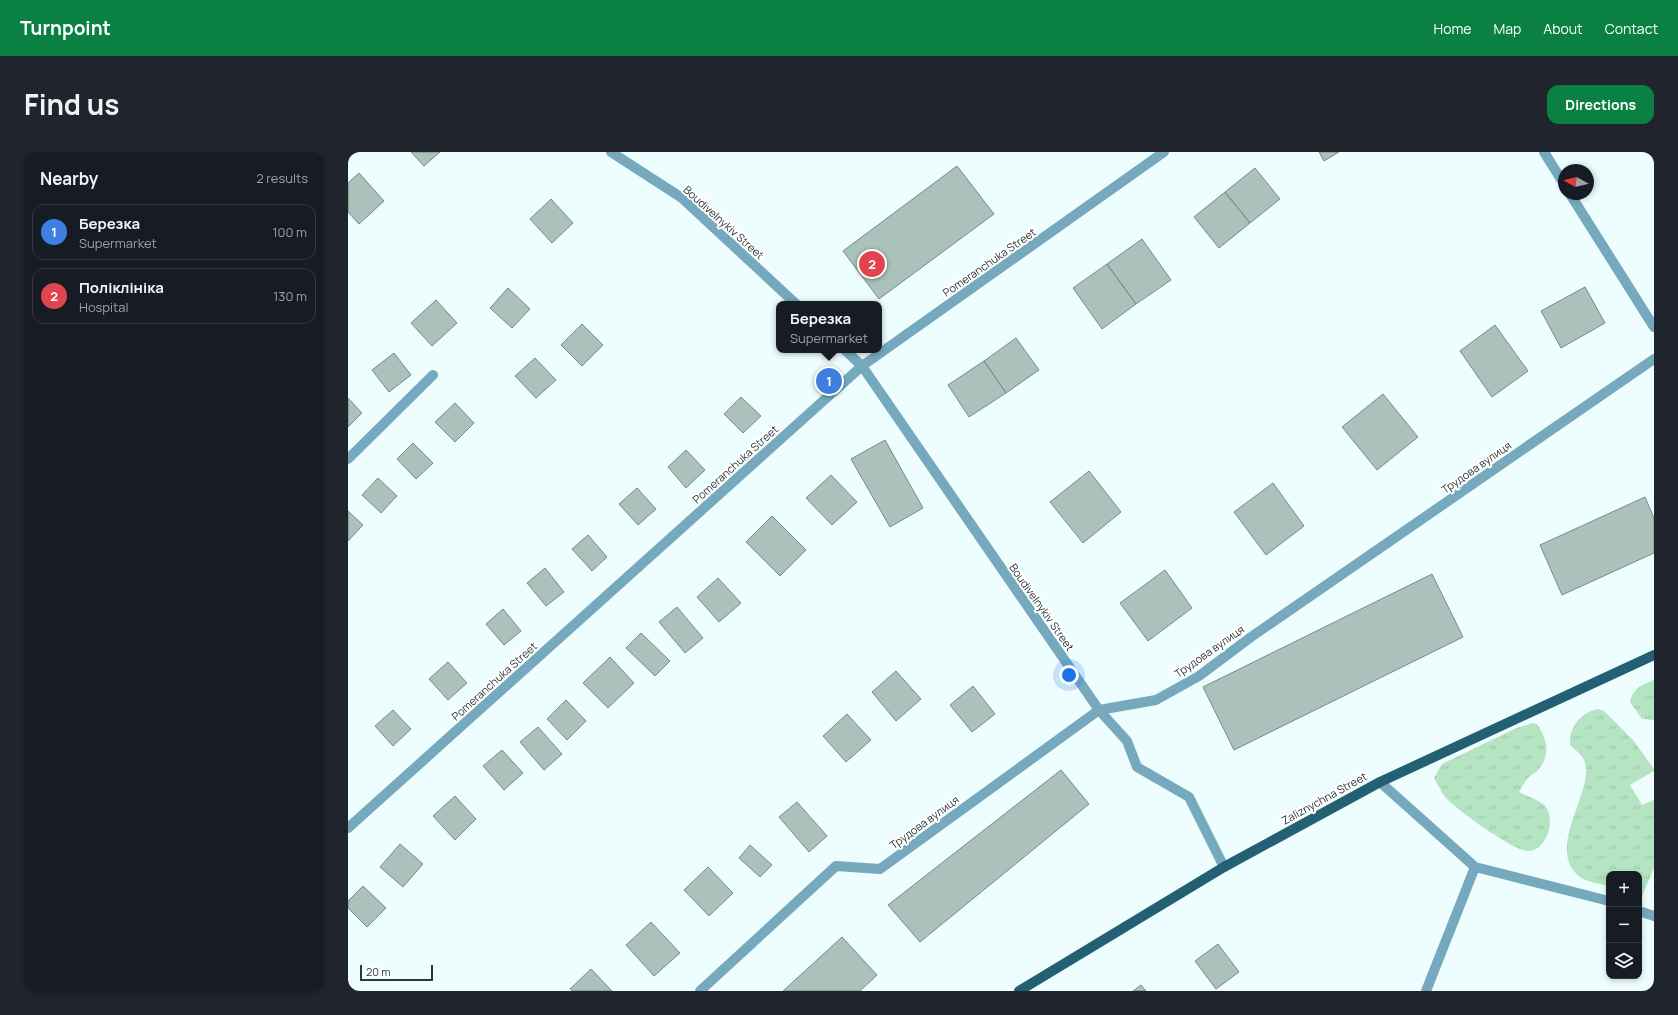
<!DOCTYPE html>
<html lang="en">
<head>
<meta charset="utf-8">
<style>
	:root { --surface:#171b24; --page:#20242c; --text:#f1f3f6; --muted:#9ea1a6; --line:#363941; --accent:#0b8043 }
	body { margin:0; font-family:Manrope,sans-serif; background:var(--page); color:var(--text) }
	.controls { position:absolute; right:12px; bottom:12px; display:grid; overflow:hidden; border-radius:8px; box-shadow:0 2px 6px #0003 }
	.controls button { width:36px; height:36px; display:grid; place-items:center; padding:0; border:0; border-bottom:1px solid var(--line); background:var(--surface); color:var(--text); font:20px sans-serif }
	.compass { position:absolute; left:1210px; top:12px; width:36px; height:36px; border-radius:50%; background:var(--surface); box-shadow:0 2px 6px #0003; rotate:278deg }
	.scale { position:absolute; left:12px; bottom:10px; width:73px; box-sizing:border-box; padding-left:4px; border:2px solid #2d3737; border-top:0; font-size:11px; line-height:14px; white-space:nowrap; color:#2d3737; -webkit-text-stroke:3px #fff; paint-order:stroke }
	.you { position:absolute; left:721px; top:523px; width:14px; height:14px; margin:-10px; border:3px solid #fff; border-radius:50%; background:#1a73e8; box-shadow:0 0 0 6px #1a73e833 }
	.badge { display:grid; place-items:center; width:26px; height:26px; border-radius:50%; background:var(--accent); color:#fff; font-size:13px; font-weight:700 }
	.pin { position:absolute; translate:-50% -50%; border:2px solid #fff; box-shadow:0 1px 4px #0006 }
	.popup { position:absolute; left:428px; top:149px; width:106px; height:52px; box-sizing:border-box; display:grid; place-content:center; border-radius:8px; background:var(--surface); filter:drop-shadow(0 1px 3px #0005); font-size:13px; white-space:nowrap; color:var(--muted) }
	.popup b { font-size:15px; color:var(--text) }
	.popup::after { content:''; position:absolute; left:50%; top:100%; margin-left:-8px; border:8px solid transparent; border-top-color:var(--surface) }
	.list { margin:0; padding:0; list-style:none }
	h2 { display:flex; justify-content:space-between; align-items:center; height:52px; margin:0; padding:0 16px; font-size:17px }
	h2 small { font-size:13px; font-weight:400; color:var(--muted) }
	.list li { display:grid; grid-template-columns:26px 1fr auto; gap:12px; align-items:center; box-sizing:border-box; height:56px; margin:0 8px 8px; padding:0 8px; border:1px solid var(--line); border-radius:12px }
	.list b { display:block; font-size:15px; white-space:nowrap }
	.list p { margin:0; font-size:13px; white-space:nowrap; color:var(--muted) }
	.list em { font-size:13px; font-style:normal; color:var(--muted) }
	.icon { flex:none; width:22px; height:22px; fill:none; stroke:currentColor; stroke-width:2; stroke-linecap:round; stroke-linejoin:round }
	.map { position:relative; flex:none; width:1306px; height:839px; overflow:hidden; border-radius:12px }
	header { display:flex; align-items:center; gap:24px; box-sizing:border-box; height:56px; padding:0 20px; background:var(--accent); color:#fff }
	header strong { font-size:19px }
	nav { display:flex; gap:22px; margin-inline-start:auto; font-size:14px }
	.intro { display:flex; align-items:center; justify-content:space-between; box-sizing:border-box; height:96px; padding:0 24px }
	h1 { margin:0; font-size:28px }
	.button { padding:10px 18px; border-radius:12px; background:var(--accent); color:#fff; font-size:14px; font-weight:700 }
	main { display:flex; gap:24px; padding:0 24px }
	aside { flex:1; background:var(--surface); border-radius:12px; box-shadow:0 2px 6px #0003 }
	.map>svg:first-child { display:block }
	.grass { fill:url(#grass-tufts) }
	.building { fill:#aac2bb; stroke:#768c86 }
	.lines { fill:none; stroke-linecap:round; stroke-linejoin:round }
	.minor { stroke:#76a9bd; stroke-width:10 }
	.major { stroke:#246074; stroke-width:10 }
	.labels { text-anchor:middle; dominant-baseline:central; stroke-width:4; stroke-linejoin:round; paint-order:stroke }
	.street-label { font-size:11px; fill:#2d3737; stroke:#fff }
</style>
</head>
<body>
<header>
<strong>Turnpoint</strong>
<nav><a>Home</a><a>Map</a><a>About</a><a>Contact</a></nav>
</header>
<div class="intro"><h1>Find us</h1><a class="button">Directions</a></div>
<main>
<aside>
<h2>Nearby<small>2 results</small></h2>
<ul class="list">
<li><span class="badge" style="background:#3f7fe0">1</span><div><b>Березка</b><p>Supermarket</p></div><em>100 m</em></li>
<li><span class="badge" style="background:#e0444e">2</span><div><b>Поліклініка</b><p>Hospital</p></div><em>130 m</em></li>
</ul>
</aside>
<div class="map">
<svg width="1306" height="839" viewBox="0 0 1306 839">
	<defs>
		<pattern id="grass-tufts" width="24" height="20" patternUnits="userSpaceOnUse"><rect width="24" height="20" fill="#b5e4c3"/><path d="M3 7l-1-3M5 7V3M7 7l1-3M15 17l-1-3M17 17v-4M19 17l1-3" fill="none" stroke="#9cc4a8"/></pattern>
	</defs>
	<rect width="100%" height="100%" fill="#eefdfe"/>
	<path class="grass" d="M 1306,528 L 1306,568 L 1294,567 L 1282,550 C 1285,536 1294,533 1306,528 Z
		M 1250,557 L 1256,559 L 1285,588 L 1306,617 L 1306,619 L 1282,633 L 1294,653 L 1306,648 L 1306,716 L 1294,744 L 1291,743 L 1291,722 L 1261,722 L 1261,734 C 1253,732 1238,730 1232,725 C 1194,696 1252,633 1235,606 C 1232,601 1226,597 1222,593 C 1221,575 1232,561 1250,557 Z
		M 1184,571 L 1189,572 C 1199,587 1203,602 1191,617 C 1188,621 1184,622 1181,625 C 1177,629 1174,635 1171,640 C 1178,644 1193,648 1198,655 C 1207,668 1200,697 1181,699 C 1166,700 1111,659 1099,647 C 1094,642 1090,633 1086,626 L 1094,612 L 1166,577 Z"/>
	<path class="building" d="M 63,0 L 92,0 L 76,14 Z
		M 971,0 L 991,0 L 976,9 Z
		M 609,14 L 646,62 L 531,147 L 495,99 Z
		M 907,16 L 932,47 L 902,71 L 877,40 Z
		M 11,21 L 36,49 L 11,72 L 0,60 L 0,31 Z
		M 877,40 L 902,71 L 871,96 L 846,65 Z
		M 203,47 L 225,71 L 204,91 L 182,67 Z
		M 794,87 L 823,128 L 788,152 L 759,112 Z
		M 759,112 L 788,152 L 754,177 L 725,136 Z
		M 1237,135 L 1257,171 L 1213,196 L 1193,159 Z
		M 160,136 L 182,157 L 164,176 L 142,156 Z
		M 88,148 L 109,171 L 84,194 L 63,171 Z
		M 234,172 L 255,193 L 234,214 L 213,193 Z
		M 1147,173 L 1180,219 L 1144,245 L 1112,199 Z
		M 668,186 L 691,218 L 658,241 L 636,209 Z
		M 46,201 L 63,223 L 41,240 L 24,218 Z
		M 187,206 L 208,228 L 188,246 L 167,224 Z
		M 636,209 L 658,241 L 621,265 L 600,233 Z
		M 1035,242 L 1070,285 L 1029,318 L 994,275 Z
		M 393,245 L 413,264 L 395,281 L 376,262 Z
		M 0,246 L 14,261 L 0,275 Z
		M 107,251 L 126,271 L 107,290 L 87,270 Z
		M 537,288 L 575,356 L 542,375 L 503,307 Z
		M 65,291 L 85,311 L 68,327 L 49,307 Z
		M 338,298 L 357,318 L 338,336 L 320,315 Z
		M 741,319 L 773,360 L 735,391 L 702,350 Z
		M 483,323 L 509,350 L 484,373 L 458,346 Z
		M 30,326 L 49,344 L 33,361 L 14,343 Z
		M 925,331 L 956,374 L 918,403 L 886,360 Z
		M 289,336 L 308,357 L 290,373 L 271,352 Z
		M 1297,345 L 1306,366 L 1306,401 L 1214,443 L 1192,393 Z
		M 0,359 L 15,373 L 0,389 Z
		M 424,364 L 458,398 L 432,424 L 398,390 Z
		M 240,383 L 259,405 L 244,419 L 224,397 Z
		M 197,416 L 216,440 L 198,454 L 179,431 Z
		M 817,418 L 844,456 L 800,489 L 772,451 Z
		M 1084,422 L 1115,485 L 886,598 L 855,535 Z
		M 370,426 L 393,451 L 371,470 L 349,445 Z
		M 329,455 L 355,486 L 337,501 L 311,470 Z
		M 155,457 L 173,479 L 156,493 L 138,472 Z
		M 293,481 L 322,509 L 307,524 L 278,496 Z
		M 262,505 L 286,531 L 260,556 L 235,531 Z
		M 100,510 L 119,531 L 100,548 L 81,527 Z
		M 548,519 L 573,547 L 548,569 L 524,540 Z
		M 625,534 L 647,562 L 624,580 L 602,553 Z
		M 218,548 L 238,569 L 219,588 L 199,567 Z
		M 45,558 L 63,577 L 45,594 L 27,574 Z
		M 499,562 L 523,588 L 498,610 L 475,584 Z
		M 190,575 L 214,602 L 196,618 L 172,590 Z
		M 154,598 L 175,621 L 156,638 L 135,614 Z
		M 713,618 L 741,652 L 572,790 L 540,753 Z
		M 107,644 L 128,667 L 107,688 L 85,664 Z
		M 449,650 L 479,684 L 461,700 L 431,665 Z
		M 52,692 L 75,712 L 55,735 L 32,715 Z
		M 402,693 L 424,713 L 412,725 L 391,706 Z
		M 360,715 L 385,741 L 361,764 L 336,738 Z
		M 15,734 L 38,756 L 19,775 L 0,756 L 0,749 Z
		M 303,770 L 332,801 L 306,824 L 278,793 Z
		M 494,785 L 529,823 L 512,839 L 435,839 Z
		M 870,792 L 891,820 L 868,837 L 847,809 Z
		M 243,817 L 264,839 L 225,839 L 222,837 Z
		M 793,833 L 798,839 L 785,839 Z"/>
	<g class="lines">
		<path class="minor" d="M 263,0 L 334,46 L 448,152
			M 1196,0 L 1216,32
			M 1222,42 L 1306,175
			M 497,198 L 514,214 L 751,558 L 779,589 L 789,615 L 841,645 L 876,715
			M 0,307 L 85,223
			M 1032,630 L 1127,715 L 1261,749
			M 0,676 L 514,214 L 816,0
			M 1291,759 L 1306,764
			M 352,839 L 488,714 L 532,717 L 751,558 L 808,548 L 851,524 L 903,485 L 1306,207
			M 1078,839 L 1127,715"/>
		<path class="major" d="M 671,839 L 876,715 L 1032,630 L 1306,503"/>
	</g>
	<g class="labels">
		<g class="street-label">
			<text transform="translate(376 70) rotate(42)">Boudivelnykiv Street</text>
			<text transform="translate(641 110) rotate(-35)">Pomeranchuka Street</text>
			<text transform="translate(387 312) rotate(-42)">Pomeranchuka Street</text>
			<text transform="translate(1128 315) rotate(-35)">Трудова вулиця</text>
			<text transform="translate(694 455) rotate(55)">Boudivelnykiv Street</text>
			<text transform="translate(861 499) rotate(-35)">Трудова вулиця</text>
			<text transform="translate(146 529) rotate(-42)">Pomeranchuka Street</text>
			<text transform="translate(976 646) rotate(-29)">Zaliznychna Street</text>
			<text transform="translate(576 670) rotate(-36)">Трудова вулиця</text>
		</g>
	</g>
</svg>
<div class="controls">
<button>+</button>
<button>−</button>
<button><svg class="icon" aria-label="layers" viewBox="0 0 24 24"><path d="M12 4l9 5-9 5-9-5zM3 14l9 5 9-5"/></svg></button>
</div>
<svg class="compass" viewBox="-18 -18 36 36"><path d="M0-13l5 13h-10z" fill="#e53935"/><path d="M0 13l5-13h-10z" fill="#9ea1a6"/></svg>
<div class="scale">20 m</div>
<div class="you"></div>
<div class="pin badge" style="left:481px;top:229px;background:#3f7fe0">1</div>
<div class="popup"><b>Березка</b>Supermarket</div>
<div class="pin badge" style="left:524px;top:112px;background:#e0444e">2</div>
</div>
</main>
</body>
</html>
